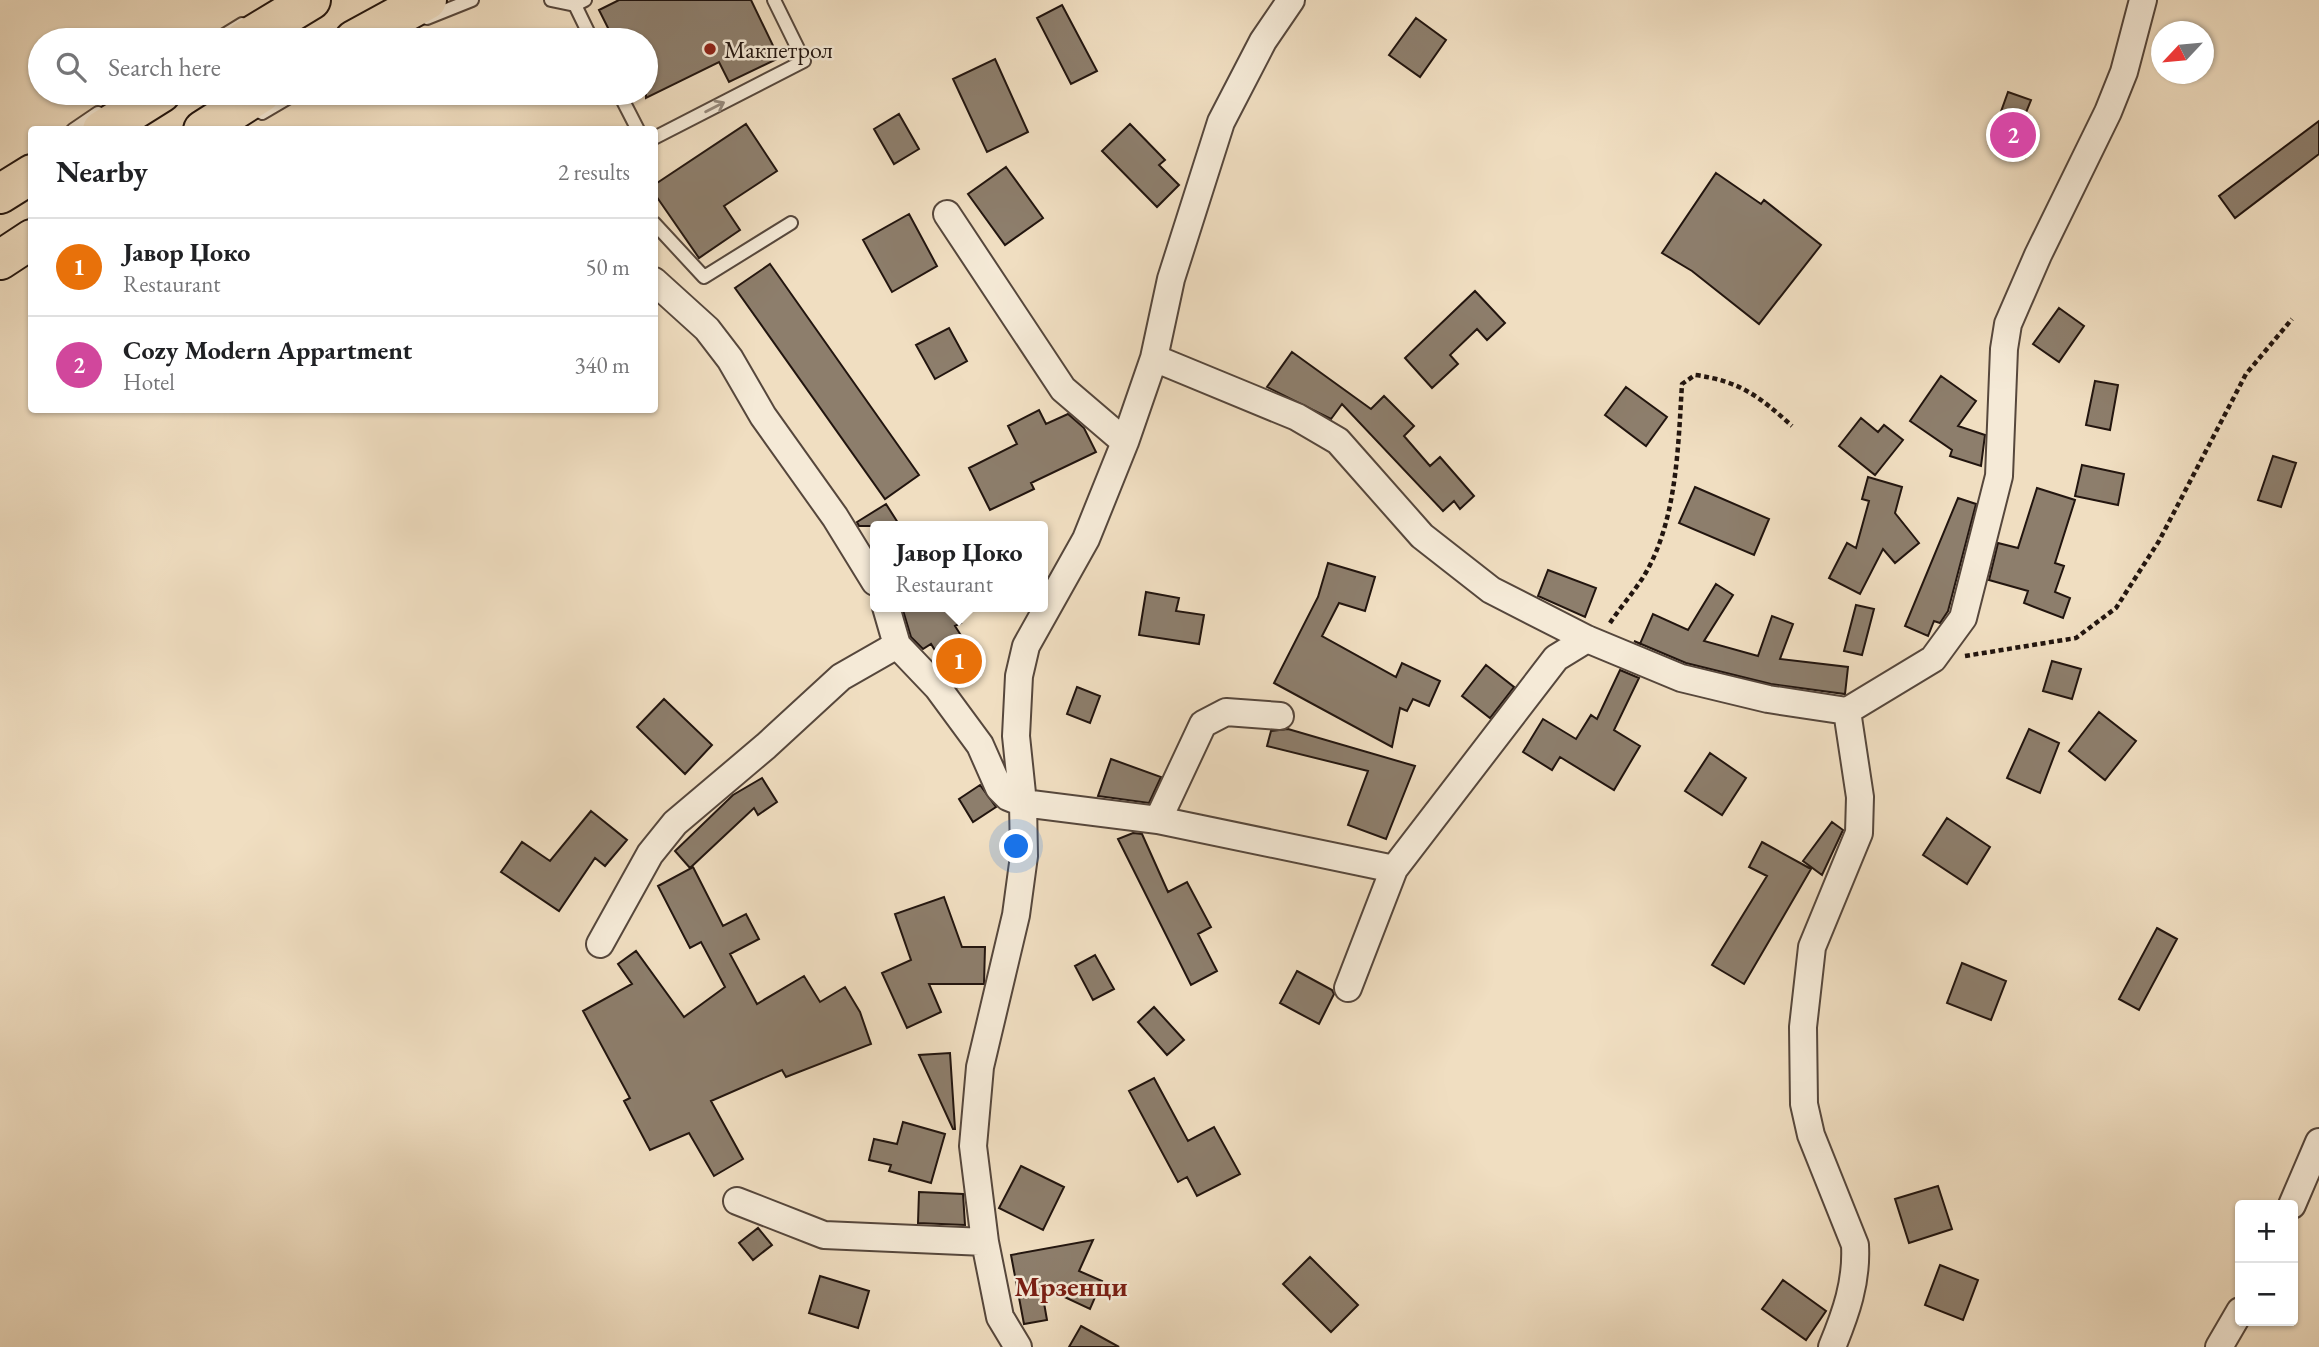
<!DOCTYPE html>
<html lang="en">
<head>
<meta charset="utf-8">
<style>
	:root { --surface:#fff; --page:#f2f2f2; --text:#202124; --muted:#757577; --line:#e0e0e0; --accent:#db2777 }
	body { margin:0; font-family:"EB Garamond",serif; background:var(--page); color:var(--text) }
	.controls { position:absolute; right:21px; bottom:21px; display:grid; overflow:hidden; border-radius:7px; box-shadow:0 2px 5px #0004 }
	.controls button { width:63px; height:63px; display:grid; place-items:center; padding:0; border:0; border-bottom:2px solid var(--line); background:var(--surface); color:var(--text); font:35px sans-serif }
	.compass { position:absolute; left:2151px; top:21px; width:63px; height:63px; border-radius:50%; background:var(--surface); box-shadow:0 2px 5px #0004; rotate:244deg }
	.you { position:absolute; left:1017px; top:847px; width:24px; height:24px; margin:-18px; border:5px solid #fff; border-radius:50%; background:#1a73e8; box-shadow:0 0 0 10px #1a73e833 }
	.badge { display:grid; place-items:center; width:46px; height:46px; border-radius:50%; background:var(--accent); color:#fff; font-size:23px; font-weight:700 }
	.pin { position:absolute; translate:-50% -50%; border:4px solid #fff; box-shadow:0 2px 7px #0006 }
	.popup { position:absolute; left:870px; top:521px; width:178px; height:91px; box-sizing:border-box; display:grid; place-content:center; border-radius:7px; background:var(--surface); filter:drop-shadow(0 2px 5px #0005); font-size:23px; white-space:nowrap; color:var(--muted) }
	.popup b { font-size:26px; color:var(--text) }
	.popup::after { content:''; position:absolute; left:50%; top:100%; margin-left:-14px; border:14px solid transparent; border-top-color:var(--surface) }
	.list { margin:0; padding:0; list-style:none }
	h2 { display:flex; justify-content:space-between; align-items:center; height:91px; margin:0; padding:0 28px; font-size:30px }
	h2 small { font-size:23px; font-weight:400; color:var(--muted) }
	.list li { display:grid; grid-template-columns:46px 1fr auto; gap:21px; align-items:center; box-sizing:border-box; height:98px; padding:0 28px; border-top:2px solid var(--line) }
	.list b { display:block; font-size:26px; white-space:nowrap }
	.list p { margin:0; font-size:23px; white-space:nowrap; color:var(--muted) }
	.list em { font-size:23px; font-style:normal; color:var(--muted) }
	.icon { flex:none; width:38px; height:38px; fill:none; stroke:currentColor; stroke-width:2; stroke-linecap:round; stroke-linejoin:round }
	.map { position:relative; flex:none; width:2319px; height:1347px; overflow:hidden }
	.search { position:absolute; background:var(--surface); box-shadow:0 2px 5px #0004; left:28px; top:28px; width:630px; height:77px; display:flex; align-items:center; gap:18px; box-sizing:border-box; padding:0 24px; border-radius:38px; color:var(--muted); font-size:26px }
	.panel { position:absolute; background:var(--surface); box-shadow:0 2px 5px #0004; left:28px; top:126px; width:630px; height:287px; border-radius:7px }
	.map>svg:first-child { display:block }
	.building { fill:#8d7e6c; stroke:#22150f; stroke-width:2 }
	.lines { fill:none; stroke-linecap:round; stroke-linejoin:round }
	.service-casing { stroke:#56473c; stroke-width:16 }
	.minor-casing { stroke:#56473c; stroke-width:30 }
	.motorway-casing { stroke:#22150f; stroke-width:42 }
	.path { stroke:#22150f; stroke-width:4.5; stroke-dasharray:5 3.5; stroke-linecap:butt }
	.service { stroke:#f5ead7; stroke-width:12 }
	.minor { stroke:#f5ead7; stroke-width:26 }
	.motorway { stroke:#f0dec1; stroke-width:38 }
	.oneway { stroke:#968a7d }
	.poi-dot { fill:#8f2418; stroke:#f5ead7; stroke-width:2.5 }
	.labels { text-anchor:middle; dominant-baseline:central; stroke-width:5; stroke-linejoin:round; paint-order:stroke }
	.poi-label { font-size:24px; fill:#22150f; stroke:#f5ead7; text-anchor:start }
	.quarter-label { font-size:28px; font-weight:bold; fill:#7a1f14; stroke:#f5ead7 }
</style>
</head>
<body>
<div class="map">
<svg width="2319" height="1347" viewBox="0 0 2319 1347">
	<rect width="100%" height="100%" fill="#f0dec1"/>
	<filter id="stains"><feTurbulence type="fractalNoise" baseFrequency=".00286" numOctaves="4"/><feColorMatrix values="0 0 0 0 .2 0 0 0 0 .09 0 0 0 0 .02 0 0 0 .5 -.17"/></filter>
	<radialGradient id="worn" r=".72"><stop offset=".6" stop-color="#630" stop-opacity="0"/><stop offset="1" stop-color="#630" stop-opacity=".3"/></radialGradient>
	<path class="building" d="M 619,0 L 751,0 L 779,58 L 729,82 L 719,62 L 646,98 L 646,40 L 614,40 L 599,10 Z
		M 1062,5 L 1097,71 L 1071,84 L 1037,18 Z
		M 1416,18 L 1446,40 L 1420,77 L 1389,55 Z
		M 995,59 L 1028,132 L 987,152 L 953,79 Z
		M 2008,92 L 2031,100 L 2023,120 L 2037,125 L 2025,158 L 1989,145 Z
		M 899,114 L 919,149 L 894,164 L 874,129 Z
		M 2319,121 L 2319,154 L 2235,218 L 2219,196 Z
		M 746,124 L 777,171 L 724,206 L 740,230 L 699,258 L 654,193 L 654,185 Z
		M 1130,124 L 1165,160 L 1159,165 L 1179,185 L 1157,207 L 1102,151 Z
		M 1006,167 L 1043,218 L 1005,245 L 968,194 Z
		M 1716,173 L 1761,204 L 1764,200 L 1821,245 L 1759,324 L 1692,271 L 1662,253 Z
		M 909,214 L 937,266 L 892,292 L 863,240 Z
		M 770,264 L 919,475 L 885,499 L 735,288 Z
		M 1475,291 L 1505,323 L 1487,340 L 1477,329 L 1450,355 L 1458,364 L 1432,388 L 1405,358 Z
		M 2059,308 L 2084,326 L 2059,362 L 2033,344 Z
		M 949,328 L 967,361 L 935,379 L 916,345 Z
		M 1292,352 L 1371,409 L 1384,396 L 1414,426 L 1404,436 L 1430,466 L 1440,457 L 1474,496 L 1460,509 L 1454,501 L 1443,511 L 1342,404 L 1331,419 L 1267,387 Z
		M 1941,376 L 1976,401 L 1958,426 L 1985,435 L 1981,466 L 1950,456 L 1952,450 L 1910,421 Z
		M 2095,381 L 2118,385 L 2110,430 L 2086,425 Z
		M 1626,387 L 1667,417 L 1646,446 L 1605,415 Z
		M 1039,410 L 1046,424 L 1068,414 L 1084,428 L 1096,452 L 1031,483 L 1034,489 L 990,510 L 969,468 L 1017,444 L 1008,426 Z
		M 1861,418 L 1878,432 L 1884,425 L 1903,440 L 1875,475 L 1839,446 Z
		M 2273,456 L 2296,463 L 2281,507 L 2258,500 Z
		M 2082,465 L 2124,474 L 2118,505 L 2075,496 Z
		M 1868,477 L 1902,487 L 1895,513 L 1919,543 L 1895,563 L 1883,549 L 1860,594 L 1829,578 L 1847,543 L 1856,548 L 1869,501 L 1862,499 Z
		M 1695,487 L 1769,519 L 1754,555 L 1679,523 Z
		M 2037,488 L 2075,500 L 2055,563 L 2064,566 L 2055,592 L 2070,598 L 2063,618 L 2024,603 L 2028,591 L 1989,580 L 1998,543 L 2018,548 Z
		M 1958,498 L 1976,504 L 1948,611 L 1940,623 L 1934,621 L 1928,636 L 1905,626 Z
		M 886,504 L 900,526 L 859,526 L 857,522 Z
		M 1328,563 L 1375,577 L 1365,611 L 1339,603 L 1322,636 L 1396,677 L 1402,663 L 1440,681 L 1429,706 L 1413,699 L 1407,711 L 1400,708 L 1392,747 L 1274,683 L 1318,597 Z
		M 1548,570 L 1596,588 L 1585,617 L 1538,596 Z
		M 1716,584 L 1733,595 L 1704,641 L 1758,656 L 1772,616 L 1793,624 L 1780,659 L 1848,667 L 1845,694 L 1771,684 L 1686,663 L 1634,641 L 1640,644 L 1653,614 L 1688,630 Z
		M 1146,592 L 1179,598 L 1176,611 L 1204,615 L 1199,644 L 1139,635 Z
		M 1856,605 L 1874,609 L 1862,655 L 1844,651 Z
		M 902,607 L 951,607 L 961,623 L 955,626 L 983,670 L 958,687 L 931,644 L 923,649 L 911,637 Z
		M 2052,661 L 2081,669 L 2072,699 L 2043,691 Z
		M 1486,665 L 1514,687 L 1490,718 L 1462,696 Z
		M 1620,670 L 1639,678 L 1614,730 L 1640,746 L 1614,790 L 1560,757 L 1552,770 L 1523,752 L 1543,719 L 1576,739 L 1591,715 L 1597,719 Z
		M 1077,687 L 1100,696 L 1090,723 L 1067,714 Z
		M 664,699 L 712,745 L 685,774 L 637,727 Z
		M 2099,712 L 2136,741 L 2105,780 L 2069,751 Z
		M 1288,729 L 1415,766 L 1386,839 L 1348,825 L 1368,771 L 1267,746 L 1271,731 Z
		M 2029,729 L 2059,743 L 2040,793 L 2007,778 Z
		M 1710,753 L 1746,778 L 1722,815 L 1685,791 Z
		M 1111,759 L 1161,777 L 1149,803 L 1098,796 Z
		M 762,778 L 777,802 L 758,815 L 754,808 L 690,868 L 675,851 L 733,795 Z
		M 980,785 L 996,807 L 973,822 L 959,799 Z
		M 591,811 L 627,840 L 605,866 L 595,858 L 559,911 L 501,872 L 522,842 L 550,861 Z
		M 1947,818 L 1990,847 L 1967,884 L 1923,855 Z
		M 1832,822 L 1843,830 L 1822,875 L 1803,861 Z
		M 1133,833 L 1142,834 L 1168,892 L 1187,882 L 1211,927 L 1198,934 L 1217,971 L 1191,985 L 1118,839 Z
		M 1762,842 L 1811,869 L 1744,984 L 1712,965 L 1767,876 L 1749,867 Z
		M 693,867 L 723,926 L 746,914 L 759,939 L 730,954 L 757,1004 L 804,976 L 820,1002 L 845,987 L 860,1012 L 871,1044 L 786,1077 L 782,1070 L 711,1101 L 743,1159 L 714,1176 L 689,1133 L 650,1150 L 624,1101 L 630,1098 L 583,1011 L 632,984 L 618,964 L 636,951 L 684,1017 L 725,987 L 701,942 L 690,948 L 658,886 Z
		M 944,897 L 962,947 L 985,947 L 984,984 L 929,984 L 941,1012 L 907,1028 L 882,973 L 911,960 L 895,914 Z
		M 2157,928 L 2177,939 L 2139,1010 L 2119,999 Z
		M 1095,955 L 1114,989 L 1093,1000 L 1075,966 Z
		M 1962,963 L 2006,981 L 1991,1020 L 1947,1003 Z
		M 1297,971 L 1332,990 L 1334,994 L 1319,1024 L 1280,1003 Z
		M 1154,1007 L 1184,1040 L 1167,1055 L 1138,1022 Z
		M 950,1053 L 955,1129 L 953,1129 L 919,1055 Z
		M 1154,1078 L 1188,1141 L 1214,1127 L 1240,1174 L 1197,1196 L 1187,1177 L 1178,1182 L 1129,1091 Z
		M 903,1122 L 945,1134 L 931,1183 L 889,1171 L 891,1165 L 869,1160 L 874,1139 L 897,1144 Z
		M 1021,1166 L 1064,1187 L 1043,1230 L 999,1208 Z
		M 1938,1186 L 1952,1229 L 1909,1243 L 1895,1199 Z
		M 919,1192 L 963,1194 L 965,1225 L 918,1223 Z
		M 758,1228 L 772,1245 L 753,1260 L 739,1243 Z
		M 1093,1240 L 1079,1271 L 1102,1281 L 1090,1309 L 1041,1286 L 1047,1320 L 1024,1324 L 1011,1255 Z
		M 1310,1257 L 1358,1305 L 1331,1332 L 1283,1284 Z
		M 1940,1265 L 1978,1280 L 1963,1320 L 1925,1305 Z
		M 820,1276 L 869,1291 L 858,1328 L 809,1313 Z
		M 1783,1280 L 1826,1311 L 1806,1340 L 1762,1309 Z
		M 1081,1326 L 1119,1347 L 1069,1347 Z"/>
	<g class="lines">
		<defs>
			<path id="service" d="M 551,0 L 575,5 L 585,0
				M 575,5 L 592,40
				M 427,18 L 472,0
				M 216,40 L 242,24
				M 619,93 L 638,130
				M 262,113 L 296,93
				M 73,130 L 98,113
				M 654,138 L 804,61 L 774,0
				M 654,223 L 704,277 L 791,223"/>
			<path id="minor" d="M 947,214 L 1063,389 L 1125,442
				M 654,281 L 707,329 L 730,359 L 763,416 L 835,517 L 875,582
				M 1154,358 L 1297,417 L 1338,441 L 1422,536 L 1491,590 L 1587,639 L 1681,678 L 1768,699 L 1847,711 L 1860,797 L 1859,833 L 1812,947 L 1803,1027 L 1804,1104 L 1811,1135 L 1855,1245 C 1857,1282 1846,1313 1832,1347
				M 886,607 L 897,645
				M 1847,711 L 1933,659 L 1963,618 L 1999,476 L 2004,349 L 2008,324 L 2038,255 L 2108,112 L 2124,72 L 2143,0
				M 1158,820 L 1203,724 L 1226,712 L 1280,716
				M 600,944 L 650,854 L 675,823 L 766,746 L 841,677 L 897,645 L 938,688 L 980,745 L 999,788 L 1008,797 L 1023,803 L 1158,820 L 1394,869
				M 1348,988 L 1394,869 L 1556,658 L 1587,639
				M 737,1201 L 824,1235 L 985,1242
				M 2292,1205 L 2319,1142
				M 1018,1347 L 1000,1317 L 985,1242 L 973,1146 L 980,1067 L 1016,915 L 1024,856 L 1023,803 L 1016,736 L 1019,676 L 1026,646 L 1086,539 L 1125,442 L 1154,358 L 1171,279 L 1221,122 L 1263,41 L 1291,0
				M 2219,1347 L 2240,1311"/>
			<path id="motorway" d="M 245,40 L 311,0
				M 354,40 L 427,0
				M 102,130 L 161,93
				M 203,130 L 261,93
				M 0,194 L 32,174
				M 0,260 L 32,239"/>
		</defs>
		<use href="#service" class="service-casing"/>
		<use href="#minor" class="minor-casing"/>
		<use href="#motorway" class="motorway-casing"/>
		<path class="path" d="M 1610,623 C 1620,608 1632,594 1642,579 C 1677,524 1678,448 1682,384 L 1695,375 C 1740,381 1760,397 1792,426
			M 1965,656 L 2076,638 L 2116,608 L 2159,541 L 2246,374 L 2292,319"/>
		<use href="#service" class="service"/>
		<use href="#minor" class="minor"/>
		<use href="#motorway" class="motorway"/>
	</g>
	<defs><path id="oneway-shaft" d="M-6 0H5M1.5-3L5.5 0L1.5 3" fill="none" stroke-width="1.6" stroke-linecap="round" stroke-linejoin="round" transform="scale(1.75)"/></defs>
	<use class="oneway" href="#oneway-shaft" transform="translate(715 107) rotate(-27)"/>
	<circle class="poi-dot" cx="710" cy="49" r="7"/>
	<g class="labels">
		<g class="poi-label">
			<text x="724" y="49">Макпетрол</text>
		</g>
		<g class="quarter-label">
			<text x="1071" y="1286">Мрзенци</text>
		</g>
	</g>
	<rect width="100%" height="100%" filter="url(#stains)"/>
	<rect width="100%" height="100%" fill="url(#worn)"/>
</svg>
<div class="controls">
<button>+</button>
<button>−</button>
</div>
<svg class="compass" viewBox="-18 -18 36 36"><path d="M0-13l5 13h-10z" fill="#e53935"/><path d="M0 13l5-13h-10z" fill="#757577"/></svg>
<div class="you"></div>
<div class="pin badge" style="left:959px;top:661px;background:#e8710a">1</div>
<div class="popup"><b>Јавор Џоко</b>Restaurant</div>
<div class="pin badge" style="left:2013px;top:135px;background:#d1479c">2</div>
<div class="search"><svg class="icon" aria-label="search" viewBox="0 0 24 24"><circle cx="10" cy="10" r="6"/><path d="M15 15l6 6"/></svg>Search here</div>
<section class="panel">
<h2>Nearby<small>2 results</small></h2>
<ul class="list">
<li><span class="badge" style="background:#e8710a">1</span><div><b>Јавор Џоко</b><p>Restaurant</p></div><em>50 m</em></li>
<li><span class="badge" style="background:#d1479c">2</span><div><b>Cozy Modern Appartment</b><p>Hotel</p></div><em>340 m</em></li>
</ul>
</section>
</div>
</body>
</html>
